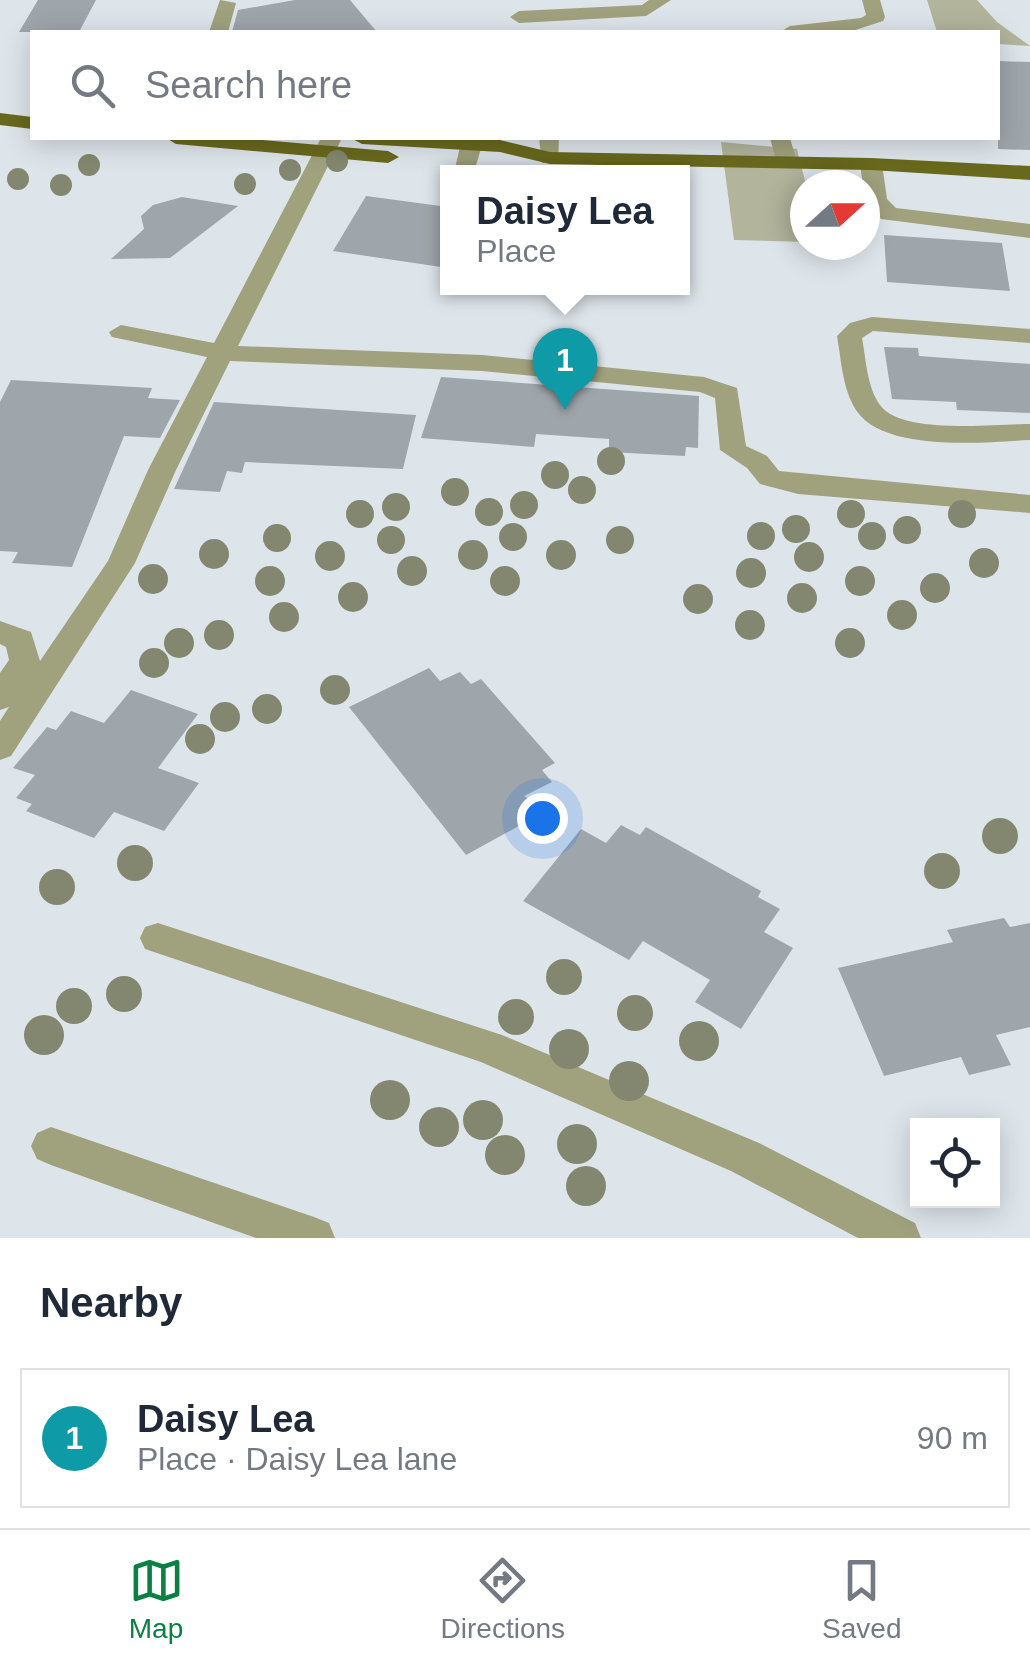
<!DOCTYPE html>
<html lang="en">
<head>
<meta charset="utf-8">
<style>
	:root { --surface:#fff; --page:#f2f2f3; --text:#1f2937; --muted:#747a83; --line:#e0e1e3; --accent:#0b8043 }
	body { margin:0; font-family:Helvetica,sans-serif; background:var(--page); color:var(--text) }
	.controls { position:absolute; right:30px; bottom:30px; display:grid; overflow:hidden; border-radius:0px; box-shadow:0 5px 25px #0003 }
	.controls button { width:90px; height:90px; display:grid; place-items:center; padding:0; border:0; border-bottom:2px solid var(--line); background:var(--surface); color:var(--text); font:50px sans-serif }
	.compass { position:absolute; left:790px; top:170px; width:90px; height:90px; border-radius:50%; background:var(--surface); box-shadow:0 5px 25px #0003; rotate:69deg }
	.you { position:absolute; left:542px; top:818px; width:35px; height:35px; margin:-25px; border:8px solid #fff; border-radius:50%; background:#1a73e8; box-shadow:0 0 0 15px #1a73e833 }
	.badge { display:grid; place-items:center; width:65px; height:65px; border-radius:50%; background:var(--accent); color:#fff; font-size:32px; font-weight:700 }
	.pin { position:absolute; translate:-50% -82px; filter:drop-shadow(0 2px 5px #0008) }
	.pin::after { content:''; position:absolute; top:52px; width:35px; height:30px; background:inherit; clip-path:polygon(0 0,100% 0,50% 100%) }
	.popup { position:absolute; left:440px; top:165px; width:250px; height:130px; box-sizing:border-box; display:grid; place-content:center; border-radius:0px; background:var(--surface); filter:drop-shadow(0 2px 8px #0005); font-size:32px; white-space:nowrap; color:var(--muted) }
	.popup b { font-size:38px; color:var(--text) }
	.popup::after { content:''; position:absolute; left:50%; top:100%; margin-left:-20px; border:20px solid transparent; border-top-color:var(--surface) }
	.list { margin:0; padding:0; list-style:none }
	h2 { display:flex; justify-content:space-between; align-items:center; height:130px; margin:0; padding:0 40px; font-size:42px }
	h2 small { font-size:32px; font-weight:400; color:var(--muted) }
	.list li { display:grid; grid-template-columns:65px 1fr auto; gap:30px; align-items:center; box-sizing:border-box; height:140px; margin:0 20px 20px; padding:0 20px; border:2px solid var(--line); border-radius:0px }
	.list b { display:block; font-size:38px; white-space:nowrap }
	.list p { margin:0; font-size:32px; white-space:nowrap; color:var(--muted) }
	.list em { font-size:32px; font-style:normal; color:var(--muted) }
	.icon { flex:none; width:55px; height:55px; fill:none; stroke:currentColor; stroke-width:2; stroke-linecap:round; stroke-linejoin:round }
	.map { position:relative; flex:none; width:1030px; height:1238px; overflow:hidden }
	.search { position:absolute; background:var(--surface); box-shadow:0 5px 25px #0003; left:30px; right:30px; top:30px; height:110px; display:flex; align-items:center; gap:25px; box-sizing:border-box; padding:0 35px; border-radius:0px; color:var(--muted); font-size:38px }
	.sheet { height:290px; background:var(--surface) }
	nav { display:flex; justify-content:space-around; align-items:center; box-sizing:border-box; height:140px; border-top:2px solid var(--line); background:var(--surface); font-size:28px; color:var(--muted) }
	nav a { display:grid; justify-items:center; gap:5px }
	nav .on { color:var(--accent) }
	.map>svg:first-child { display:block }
	.green { fill:#b3b49c }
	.building { fill:#9fa6ab }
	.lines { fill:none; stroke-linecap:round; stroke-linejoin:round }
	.minor { fill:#a0a17d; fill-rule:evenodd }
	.major { fill:#69691d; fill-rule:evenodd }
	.tree { fill:#84876f }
</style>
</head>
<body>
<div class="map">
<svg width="1030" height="1238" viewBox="0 0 1030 1238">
	<rect width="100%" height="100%" fill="#dee5ea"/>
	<path class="green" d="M 927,0 L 977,0 L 997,22 L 1030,46 L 998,44 L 998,32 L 937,32 Z
		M 721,142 L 797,149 L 806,185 L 805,242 L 734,240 Z"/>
	<path class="building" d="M 38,0 L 96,0 L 79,32 L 19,32 Z
		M 295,0 L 350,0 L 377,32 L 232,32 L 238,10 Z
		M 998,61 L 1030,62 L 1030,150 L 998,149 Z
		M 366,196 L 448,207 L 448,268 L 333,251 Z
		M 182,197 L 238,206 L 170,258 L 111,259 L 144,229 L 141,216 L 153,205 Z
		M 884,235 L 1002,243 L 1010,291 L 887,282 Z
		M 884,347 L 918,348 L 919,356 L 1030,364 L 1030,413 L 957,410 L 956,402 L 892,399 Z
		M 441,377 L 699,396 L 698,448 L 686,447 L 685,456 L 609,452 L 609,439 L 536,434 L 534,447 L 421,438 Z
		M 11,380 L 152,388 L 148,398 L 180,400 L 160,438 L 124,436 L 72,567 L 12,563 L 18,552 L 0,551 L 0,402 Z
		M 214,402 L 416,415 L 403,469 L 245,462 L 242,473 L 227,471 L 220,492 L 174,489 Z
		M 429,668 L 440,681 L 460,672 L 471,684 L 481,679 L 555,763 L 542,770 L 552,782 L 524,796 L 548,810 L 466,855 L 349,707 Z
		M 131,690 L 198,714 L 158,768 L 199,783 L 164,831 L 114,812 L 94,838 L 26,811 L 32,804 L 16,798 L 35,775 L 13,768 L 47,727 L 56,730 L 71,711 L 104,723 Z
		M 621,825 L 640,835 L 646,827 L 761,891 L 758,897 L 780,909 L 764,932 L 793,948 L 741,1029 L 695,1002 L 710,980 L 643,941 L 629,960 L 523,901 L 581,829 L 606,843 Z
		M 1004,918 L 1010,927 L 1030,923 L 1030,1027 L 996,1035 L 1011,1065 L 969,1075 L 961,1057 L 884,1076 L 838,968 L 953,942 L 947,930 Z"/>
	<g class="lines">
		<path class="minor" d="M 220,0 L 236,3 L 228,32 L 209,32 Z
			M 649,0 L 671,0 L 646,16 L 519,23 L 510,17 L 519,11 L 642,5 Z
			M 862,0 L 880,0 L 885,17 L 883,21 L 849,32 L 780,32 L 790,26 L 861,18 L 866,15 Z
			M 321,138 L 342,138 L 238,346 L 482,355 L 704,377 L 737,388 L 746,446 L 767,456 L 779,471 L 1030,495 L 1030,513 L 798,494 L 760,484 L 747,468 L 720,450 L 715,398 L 700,392 L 482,371 L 230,361 L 176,470 L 135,563 L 11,756 L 0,760 L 0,721 L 9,707 L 0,710 L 0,673 L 9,660 L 6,647 L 0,644 L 0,621 L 31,632 L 40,661 L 108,561 L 148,470 L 207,357 L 112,337 L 109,332 L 121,325 L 214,343 Z
			M 462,138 L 484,138 L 475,169 L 459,169 L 456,164 Z
			M 539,138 L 559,138 L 558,163 L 542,163 Z
			M 770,138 L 790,138 L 797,162 L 794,167 L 778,167 Z
			M 871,158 L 882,164 L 887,199 L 896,208 L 1030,224 L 1030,238 L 881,219 L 865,200 L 860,164 Z
			M 872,317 L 1030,329 L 1030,343 L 873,331 L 862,338 C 866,359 867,387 880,405 C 900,435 997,424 1030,424 L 1030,440 C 984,442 877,454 853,405 C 842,384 841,358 837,336 L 850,323 Z
			M 158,923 L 502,1035 L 759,1143 L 915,1223 L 921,1238 L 858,1238 L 731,1171 L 481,1062 L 145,949 L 140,938 L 145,927 Z
			M 51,1127 L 314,1217 L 329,1223 L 335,1238 L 256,1238 L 51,1165 L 37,1159 L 31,1146 L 37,1133 Z"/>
		<path class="major" d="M 0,113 L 32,117 L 32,129 L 0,125 Z
			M 166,138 L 241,138 L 388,151 L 399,157 L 388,163 L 176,144 Z
			M 351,138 L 500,140 L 550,152 L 871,158 L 1030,166 L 1030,180 L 871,170 L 550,164 L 500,152 L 362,144 Z"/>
	</g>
	<g class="tree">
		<circle cx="337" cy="161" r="11"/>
		<circle cx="89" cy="165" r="11"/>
		<circle cx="290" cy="170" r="11"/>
		<circle cx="18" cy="179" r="11"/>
		<circle cx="245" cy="184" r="11"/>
		<circle cx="61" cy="185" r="11"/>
		<circle cx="611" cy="461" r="14"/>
		<circle cx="555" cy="475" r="14"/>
		<circle cx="582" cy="490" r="14"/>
		<circle cx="455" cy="492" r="14"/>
		<circle cx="524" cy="505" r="14"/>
		<circle cx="396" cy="507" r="14"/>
		<circle cx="489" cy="512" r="14"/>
		<circle cx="360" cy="514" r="14"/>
		<circle cx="851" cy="514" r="14"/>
		<circle cx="962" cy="514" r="14"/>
		<circle cx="796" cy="529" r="14"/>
		<circle cx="907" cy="530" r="14"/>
		<circle cx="761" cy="536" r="14"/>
		<circle cx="872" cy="536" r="14"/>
		<circle cx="513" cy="537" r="14"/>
		<circle cx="277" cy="538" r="14"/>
		<circle cx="391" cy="540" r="14"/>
		<circle cx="620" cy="540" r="14"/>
		<circle cx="214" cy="554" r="15"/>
		<circle cx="473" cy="555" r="15"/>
		<circle cx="561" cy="555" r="15"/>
		<circle cx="330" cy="556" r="15"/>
		<circle cx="809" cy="557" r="15"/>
		<circle cx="984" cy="563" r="15"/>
		<circle cx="412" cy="571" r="15"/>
		<circle cx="751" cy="573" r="15"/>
		<circle cx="153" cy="579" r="15"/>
		<circle cx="270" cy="581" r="15"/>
		<circle cx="505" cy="581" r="15"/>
		<circle cx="860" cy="581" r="15"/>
		<circle cx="935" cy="588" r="15"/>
		<circle cx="353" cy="597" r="15"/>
		<circle cx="802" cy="598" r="15"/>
		<circle cx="698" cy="599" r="15"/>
		<circle cx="902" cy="615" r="15"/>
		<circle cx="284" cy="617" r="15"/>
		<circle cx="750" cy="625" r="15"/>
		<circle cx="219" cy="635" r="15"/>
		<circle cx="179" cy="643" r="15"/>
		<circle cx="850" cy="643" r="15"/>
		<circle cx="154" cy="663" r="15"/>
		<circle cx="335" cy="690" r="15"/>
		<circle cx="267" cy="709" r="15"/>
		<circle cx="225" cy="717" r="15"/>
		<circle cx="200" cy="739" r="15"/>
		<circle cx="1000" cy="836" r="18"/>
		<circle cx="135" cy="863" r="18"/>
		<circle cx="942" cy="871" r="18"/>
		<circle cx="57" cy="887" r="18"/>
		<circle cx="564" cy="977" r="18"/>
		<circle cx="124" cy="994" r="18"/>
		<circle cx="74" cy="1006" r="18"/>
		<circle cx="635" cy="1013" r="18"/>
		<circle cx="516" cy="1017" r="18"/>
		<circle cx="44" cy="1035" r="20"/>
		<circle cx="699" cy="1041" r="20"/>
		<circle cx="569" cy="1049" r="20"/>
		<circle cx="629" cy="1081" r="20"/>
		<circle cx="390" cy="1100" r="20"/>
		<circle cx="483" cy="1120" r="20"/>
		<circle cx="439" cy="1127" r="20"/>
		<circle cx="577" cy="1144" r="20"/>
		<circle cx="505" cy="1155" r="20"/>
		<circle cx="586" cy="1186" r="20"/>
	</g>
</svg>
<div class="controls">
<button><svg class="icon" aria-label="locate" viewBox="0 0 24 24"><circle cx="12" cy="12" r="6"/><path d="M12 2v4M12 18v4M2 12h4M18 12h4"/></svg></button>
</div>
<svg class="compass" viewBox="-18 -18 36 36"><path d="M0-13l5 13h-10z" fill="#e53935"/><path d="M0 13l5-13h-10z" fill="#747a83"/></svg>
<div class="you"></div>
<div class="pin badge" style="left:565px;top:410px;background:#0f9aa8">1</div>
<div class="popup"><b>Daisy Lea</b>Place</div>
<div class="search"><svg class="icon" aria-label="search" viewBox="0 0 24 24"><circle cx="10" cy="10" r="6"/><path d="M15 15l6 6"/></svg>Search here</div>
</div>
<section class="sheet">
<h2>Nearby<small></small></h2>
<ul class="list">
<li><span class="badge" style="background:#0f9aa8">1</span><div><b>Daisy Lea</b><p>Place · Daisy Lea lane</p></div><em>90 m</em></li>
</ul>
</section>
<nav>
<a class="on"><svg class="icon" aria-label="map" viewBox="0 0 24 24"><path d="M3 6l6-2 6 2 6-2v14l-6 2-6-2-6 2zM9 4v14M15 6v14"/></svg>Map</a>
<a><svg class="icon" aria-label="directions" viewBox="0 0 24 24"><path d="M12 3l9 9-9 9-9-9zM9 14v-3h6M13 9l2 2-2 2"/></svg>Directions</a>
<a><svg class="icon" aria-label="saved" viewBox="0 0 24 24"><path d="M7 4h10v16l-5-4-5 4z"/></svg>Saved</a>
</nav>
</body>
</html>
